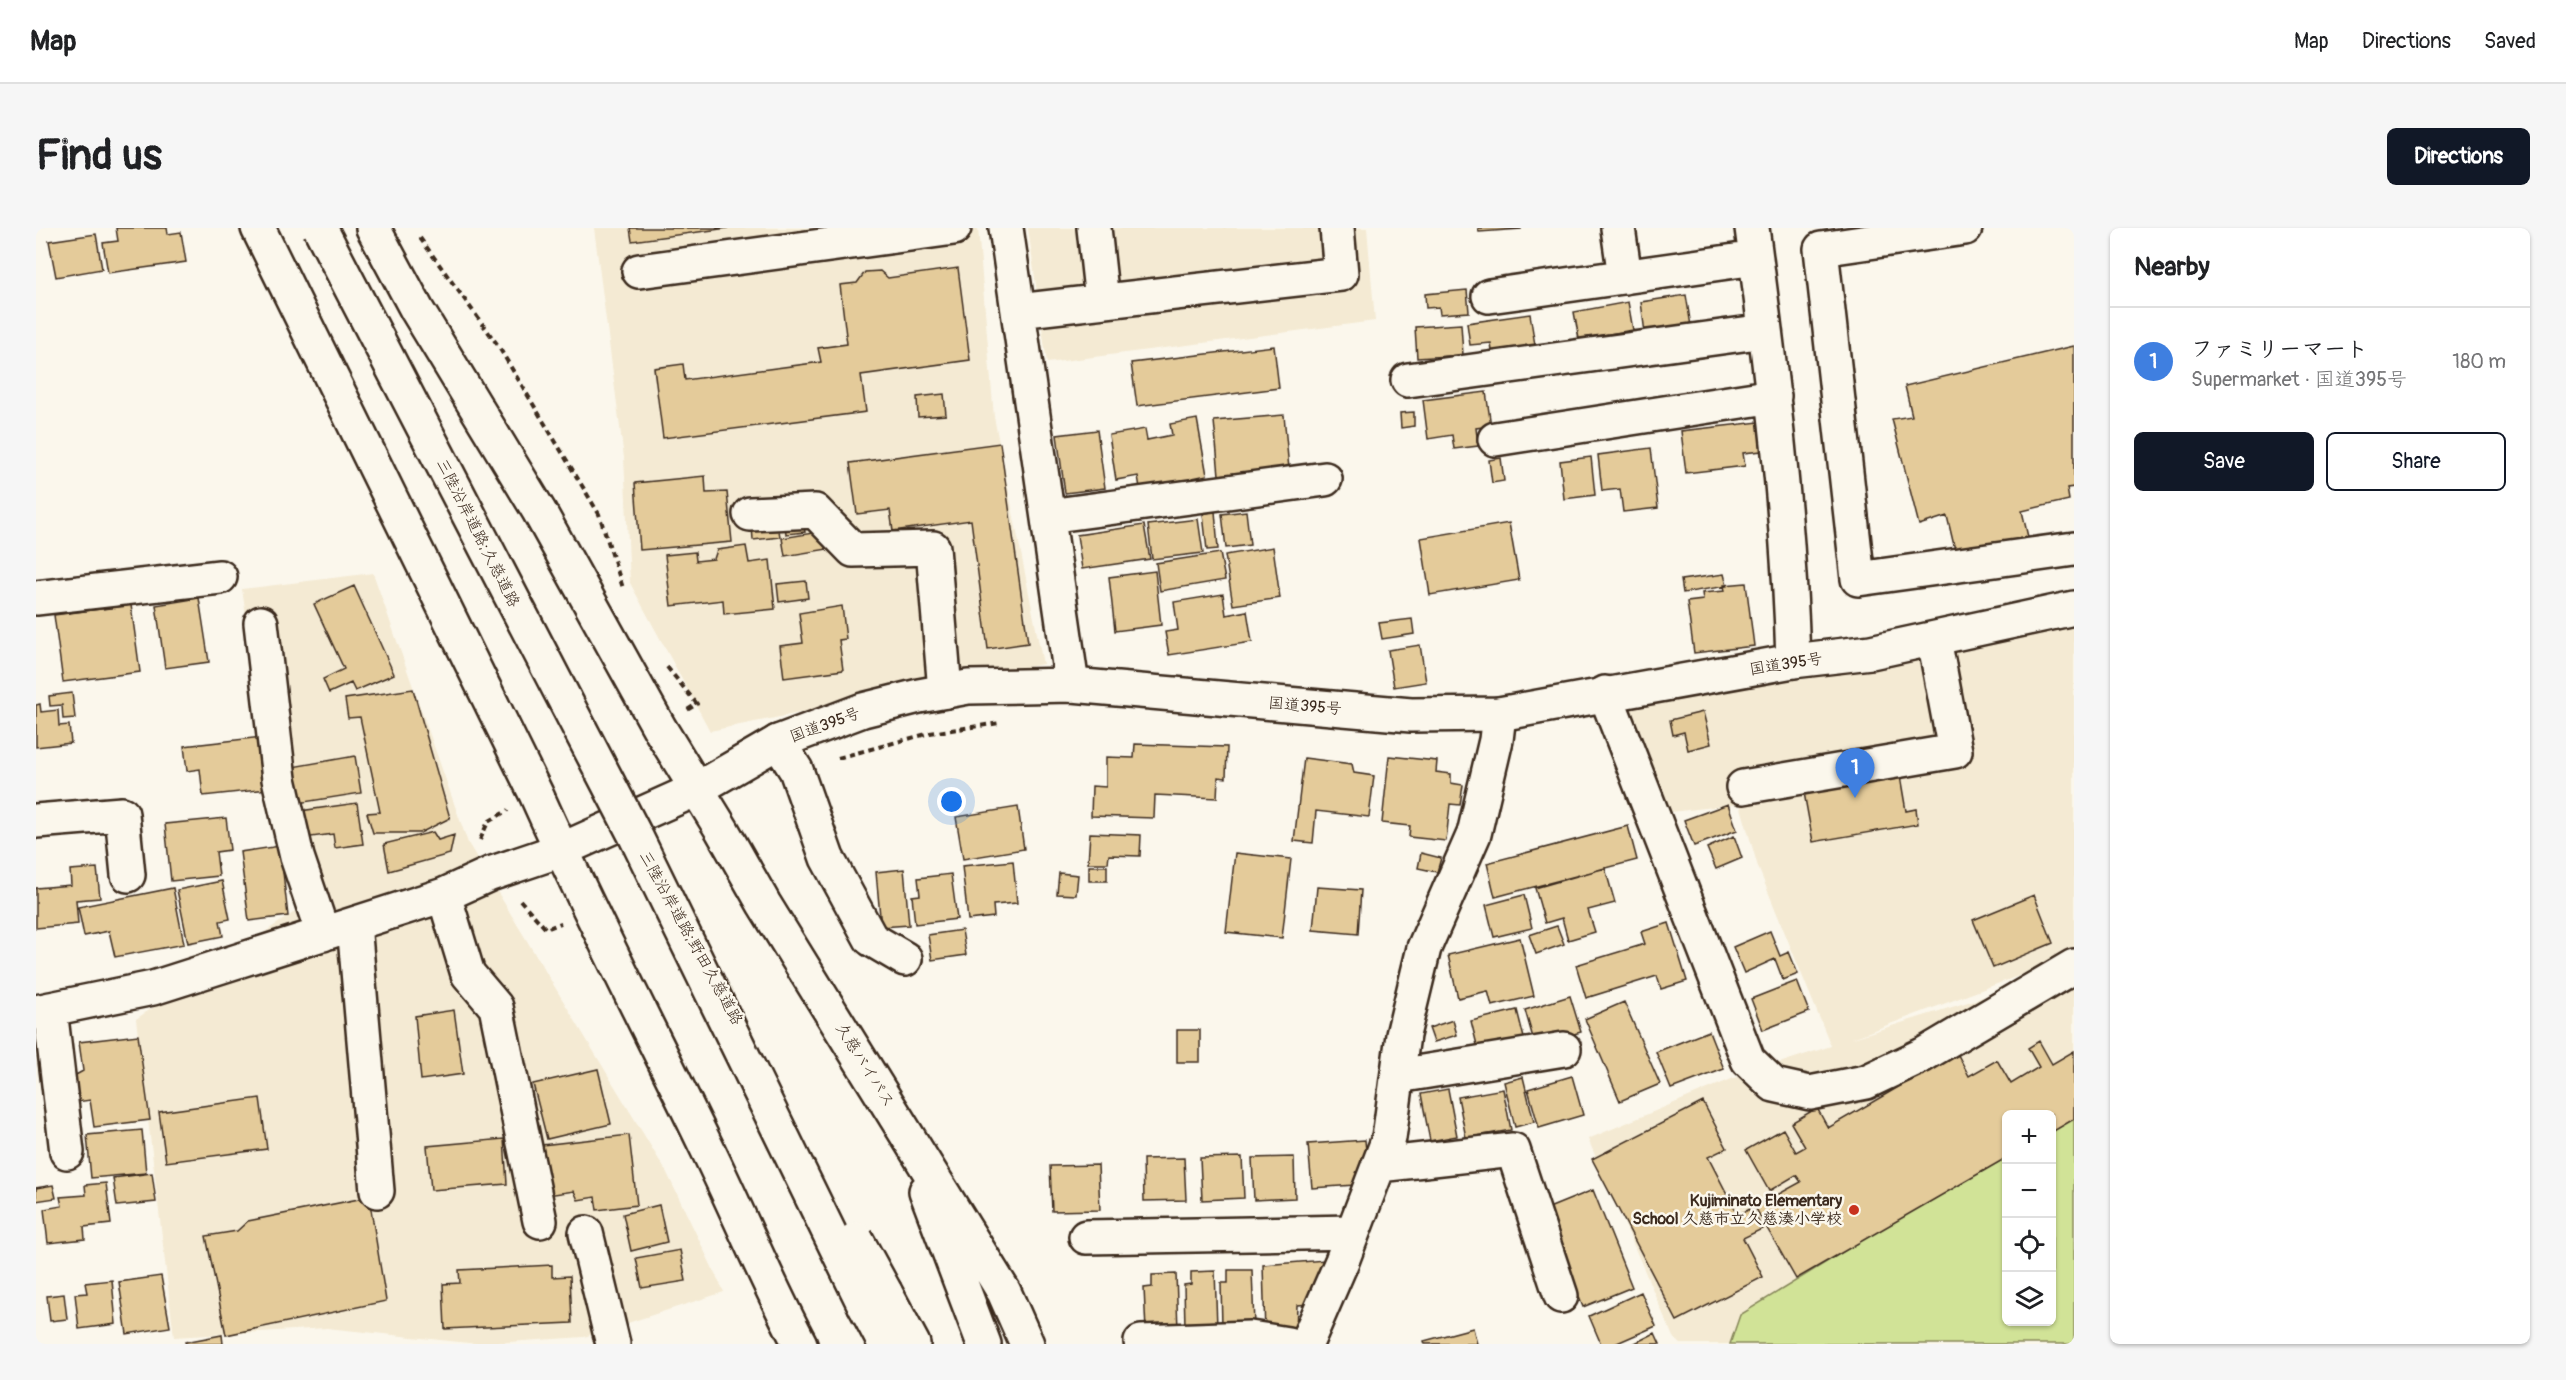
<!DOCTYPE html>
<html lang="en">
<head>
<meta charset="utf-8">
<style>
	:root { --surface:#fff; --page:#f6f6f6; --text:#202124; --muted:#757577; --line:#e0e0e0; --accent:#111827 }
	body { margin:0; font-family:Pangolin,"Klee One",sans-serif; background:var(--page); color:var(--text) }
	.controls { position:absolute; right:18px; bottom:18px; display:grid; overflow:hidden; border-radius:9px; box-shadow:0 2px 4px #0004 }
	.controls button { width:54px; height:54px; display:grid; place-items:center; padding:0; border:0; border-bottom:2px solid var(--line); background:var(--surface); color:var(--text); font:30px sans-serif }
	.you { position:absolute; left:916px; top:574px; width:21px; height:21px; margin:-15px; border:4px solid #fff; border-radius:50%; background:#1a73e8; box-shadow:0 0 0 9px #1a73e833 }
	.badge { display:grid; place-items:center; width:39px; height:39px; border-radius:50%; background:var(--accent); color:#fff; font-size:20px; font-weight:700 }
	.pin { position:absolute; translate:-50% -50px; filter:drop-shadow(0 2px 3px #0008) }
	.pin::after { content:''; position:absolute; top:32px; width:21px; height:18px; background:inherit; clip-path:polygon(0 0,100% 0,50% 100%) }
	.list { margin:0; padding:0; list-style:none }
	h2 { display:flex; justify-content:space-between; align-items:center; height:78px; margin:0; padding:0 24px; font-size:26px }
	h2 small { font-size:20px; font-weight:400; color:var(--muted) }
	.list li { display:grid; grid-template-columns:39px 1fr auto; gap:18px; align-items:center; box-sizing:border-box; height:108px; padding:0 24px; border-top:2px solid var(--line) }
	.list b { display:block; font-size:22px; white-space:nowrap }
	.list p { margin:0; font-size:20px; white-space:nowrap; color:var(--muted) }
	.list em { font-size:20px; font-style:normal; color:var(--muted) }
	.actions { display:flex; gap:12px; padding:18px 24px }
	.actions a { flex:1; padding:14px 0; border:2px solid var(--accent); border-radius:9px; text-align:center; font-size:21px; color:var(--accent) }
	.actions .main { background:var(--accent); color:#fff }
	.icon { flex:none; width:33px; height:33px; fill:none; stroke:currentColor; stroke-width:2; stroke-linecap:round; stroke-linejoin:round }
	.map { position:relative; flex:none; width:2038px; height:1116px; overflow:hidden; border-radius:9px }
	header { display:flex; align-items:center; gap:36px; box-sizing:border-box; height:84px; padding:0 30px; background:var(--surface); border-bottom:2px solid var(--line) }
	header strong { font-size:28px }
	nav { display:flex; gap:33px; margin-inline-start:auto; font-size:21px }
	.intro { display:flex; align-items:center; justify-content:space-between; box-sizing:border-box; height:144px; padding:0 36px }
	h1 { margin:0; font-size:42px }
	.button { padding:15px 27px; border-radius:9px; background:var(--accent); color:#fff; font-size:21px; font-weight:700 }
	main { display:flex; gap:36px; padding:0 36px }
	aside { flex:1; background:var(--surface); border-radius:9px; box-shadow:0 2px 4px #0004 }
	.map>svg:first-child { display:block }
	.built { fill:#f4ead3; fill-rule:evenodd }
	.green { fill:#d1e397; stroke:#86865a; stroke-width:1.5 }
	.building { fill:#e4cb9a; stroke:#3b2a1e; stroke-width:1.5 }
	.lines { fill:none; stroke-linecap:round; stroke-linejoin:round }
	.minor-casing { stroke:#3b2a1e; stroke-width:38 }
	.highway-casing { stroke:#3b2a1e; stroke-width:38 }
	.path { stroke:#3b2a1e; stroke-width:4; stroke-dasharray:6 4.5; stroke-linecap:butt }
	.minor { stroke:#fbf7ec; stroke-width:33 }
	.highway { stroke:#fbf7ec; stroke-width:33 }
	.highway-bridge-casing { stroke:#3b2a1e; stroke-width:38; stroke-linecap:butt }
	.highway-bridge { stroke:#fbf7ec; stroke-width:33 }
	.poi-dot { fill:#c8321e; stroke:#fbf7ec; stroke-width:2 }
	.labels { text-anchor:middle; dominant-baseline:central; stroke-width:5; stroke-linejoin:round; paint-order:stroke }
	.street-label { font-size:16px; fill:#3b2a1e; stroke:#fbf7ec }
	.poi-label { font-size:16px; font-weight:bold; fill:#3b2a1e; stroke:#fbf7ec; text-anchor:end }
</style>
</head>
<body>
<header>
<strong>Map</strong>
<nav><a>Map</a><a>Directions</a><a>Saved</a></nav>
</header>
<div class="intro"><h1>Find us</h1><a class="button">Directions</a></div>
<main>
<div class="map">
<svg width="2038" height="1116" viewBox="0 0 2038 1116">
	<rect width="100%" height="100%" fill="#fbf7ec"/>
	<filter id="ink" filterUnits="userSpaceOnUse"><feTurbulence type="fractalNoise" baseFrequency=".0167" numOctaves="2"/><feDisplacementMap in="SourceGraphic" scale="12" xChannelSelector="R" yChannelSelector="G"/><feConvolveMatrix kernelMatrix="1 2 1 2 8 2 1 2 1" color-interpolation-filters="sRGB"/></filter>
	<g filter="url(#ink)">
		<path class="built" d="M 558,0 L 942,0 L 958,189 L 1007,436 L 674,503 L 594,355 L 588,230 Z
			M 992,0 L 1331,0 L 1339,93 L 1011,135 Z
			M 337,345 L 432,615 L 631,945 L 688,1064 L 548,1109 L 442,1116 L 291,1100 L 138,1109 L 100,791 L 263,681 L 221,463 L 206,361 Z
			M 2038,379 L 2038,727 L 1814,811 L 1964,764 L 2038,729 L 2038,1116 L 1645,1116 L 1637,1109 L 1552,911 L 1698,850 L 1795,818 L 1722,639 L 1704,576 L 1626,585 L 1579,477 ZM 1970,886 L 2016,886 L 2016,1094 L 1970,1094 Z"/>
		<path class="green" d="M 2038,883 L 2038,1116 L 1694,1116 L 1704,1087 L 1970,924 L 1970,1094 L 2016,1094 L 2016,897 Z"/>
		<path class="building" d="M 80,0 L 131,0 L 132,6 L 145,4 L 150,34 L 72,45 L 67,15 L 82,13 Z
			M 594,0 L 692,0 L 596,13 Z
			M 1442,0 L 1485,0 L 1485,1 L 1443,4 Z
			M 60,6 L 66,41 L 20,49 L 13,13 Z
			M 922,40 L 934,132 L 825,147 L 830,184 L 627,210 L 618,140 L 647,136 L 649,152 L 785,134 L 782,120 L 811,116 L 804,57 L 821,55 L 829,44 L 844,43 L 852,50 Z
			M 1431,62 L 1433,84 L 1404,86 L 1403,79 L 1390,80 L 1389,66 Z
			M 1650,67 L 1655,98 L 1609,105 L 1605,74 Z
			M 1592,74 L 1597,102 L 1543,111 L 1538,84 Z
			M 1494,86 L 1499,117 L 1456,123 L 1455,115 L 1434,117 L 1431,95 Z
			M 1425,96 L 1427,127 L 1381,130 L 1379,99 Z
			M 1238,118 L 1243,160 L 1101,178 L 1095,135 Z
			M 2038,118 L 2038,259 L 2031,260 L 2033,272 L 1986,283 L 1992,309 L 1920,326 L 1911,288 L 1883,297 L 1856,191 L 1876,188 L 1869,158 Z
			M 1450,164 L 1455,198 L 1440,200 L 1442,218 L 1418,221 L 1416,207 L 1392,211 L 1387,172 Z
			M 908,166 L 910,187 L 882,189 L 881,169 Z
			M 1378,184 L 1378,198 L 1365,200 L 1364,185 Z
			M 1248,187 L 1253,241 L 1183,247 L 1178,193 Z
			M 1161,191 L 1171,247 L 1156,250 L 1158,261 L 1117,268 L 1115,257 L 1104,260 L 1102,248 L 1080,252 L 1073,207 L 1109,201 L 1111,212 L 1136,207 L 1134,196 Z
			M 1723,194 L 1726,223 L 1707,225 L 1709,238 L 1650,245 L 1645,203 Z
			M 1061,202 L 1069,260 L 1029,265 L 1021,207 Z
			M 964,215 L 992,415 L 952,421 L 935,292 L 857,303 L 854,282 L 821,286 L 814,235 Z
			M 1615,220 L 1622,280 L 1587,284 L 1584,261 L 1566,263 L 1562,227 Z
			M 1555,229 L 1559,267 L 1528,271 L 1524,233 Z
			M 1465,230 L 1468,253 L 1456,255 L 1453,232 Z
			M 669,248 L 670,265 L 691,264 L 696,314 L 604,322 L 599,255 Z
			M 1179,283 L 1182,321 L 1171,322 L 1167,286 Z
			M 1210,283 L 1214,317 L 1190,320 L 1186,286 Z
			M 1162,291 L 1167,325 L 1116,331 L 1112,297 Z
			M 767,294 L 769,304 L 750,306 L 749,296 Z
			M 1473,295 L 1483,352 L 1394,367 L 1385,310 Z
			M 742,296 L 744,309 L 717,312 L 716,298 Z
			M 1108,297 L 1114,331 L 1046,341 L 1041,307 Z
			M 789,303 L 792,321 L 749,328 L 746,310 Z
			M 710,318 L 713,335 L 734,332 L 739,381 L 688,386 L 687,372 L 635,378 L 629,327 L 659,324 L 660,333 L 678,331 L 681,322 Z
			M 1237,319 L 1244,370 L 1197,377 L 1189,327 Z
			M 1184,325 L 1189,352 L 1124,363 L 1120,335 Z
			M 1119,343 L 1125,397 L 1079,403 L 1073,349 Z
			M 1688,346 L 1691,358 L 1647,365 L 1645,352 Z
			M 770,353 L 772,370 L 743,374 L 741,356 Z
			M 1710,355 L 1718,418 L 1658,425 L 1651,374 L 1667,372 L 1666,365 L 1689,363 L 1688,357 Z
			M 318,358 L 358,446 L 319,463 L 315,455 L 293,465 L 287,451 L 308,441 L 278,376 Z
			M 1187,366 L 1190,387 L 1211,383 L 1216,414 L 1133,427 L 1129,404 L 1142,402 L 1138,374 Z
			M 163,370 L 173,434 L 129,440 L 120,377 Z
			M 95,377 L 104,444 L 27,454 L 18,387 Z
			M 806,378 L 810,411 L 803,412 L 807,442 L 748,450 L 744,418 L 767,415 L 763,385 Z
			M 1376,391 L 1378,406 L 1346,411 L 1343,395 Z
			M 1384,417 L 1390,454 L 1358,459 L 1352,422 Z
			M 377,461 L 414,590 L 384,605 L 337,605 L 331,585 L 344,584 L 324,489 L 312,490 L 309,471 Z
			M 36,465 L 39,490 L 27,491 L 26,477 L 14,478 L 13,468 Z
			M 4,476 L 5,484 L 22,482 L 23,498 L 33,497 L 35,515 L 0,519 L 0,477 Z
			M 1667,484 L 1675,516 L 1652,522 L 1648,504 L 1637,507 L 1634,492 Z
			M 226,509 L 232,561 L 167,568 L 164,541 L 151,543 L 148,518 Z
			M 1099,516 L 1191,519 L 1190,550 L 1182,549 L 1181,570 L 1119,567 L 1118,590 L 1055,588 L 1056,558 L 1070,559 L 1070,529 L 1098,530 Z
			M 319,528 L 325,565 L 262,575 L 256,539 Z
			M 1353,528 L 1401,533 L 1400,544 L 1415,546 L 1415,555 L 1427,557 L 1424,577 L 1414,576 L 1410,613 L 1373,609 L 1374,598 L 1346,595 Z
			M 1268,530 L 1316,536 L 1318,545 L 1338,548 L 1333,589 L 1280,583 L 1277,615 L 1258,613 Z
			M 1863,542 L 1870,583 L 1880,581 L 1882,596 L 1777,614 L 1767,559 Z
			M 321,575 L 327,616 L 299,620 L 297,606 L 268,610 L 264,583 Z
			M 1692,576 L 1701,602 L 1658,618 L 1648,592 Z
			M 982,579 L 988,621 L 927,631 L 920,589 Z
			M 190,590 L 194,622 L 180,624 L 183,648 L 135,653 L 129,596 Z
			M 1592,598 L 1601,632 L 1459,669 L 1451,635 Z
			M 397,604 L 402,612 L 418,607 L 414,626 L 353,643 L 348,616 Z
			M 1054,605 L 1105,607 L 1104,628 L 1073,627 L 1072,635 L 1052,635 Z
			M 1698,608 L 1706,630 L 1680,641 L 1671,620 Z
			M 244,618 L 252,688 L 213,693 L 204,624 Z
			M 1199,625 L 1255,631 L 1246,710 L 1190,704 Z
			M 1385,625 L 1405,630 L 1401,644 L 1382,640 Z
			M 977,633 L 981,675 L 957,677 L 958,689 L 932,692 L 926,638 Z
			M 1053,638 L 1071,638 L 1071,653 L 1053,653 Z
			M 61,640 L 64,670 L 40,672 L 42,696 L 0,700 L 0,660 L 35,657 L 34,642 Z
			M 1569,640 L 1579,675 L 1552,682 L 1559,704 L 1532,712 L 1526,690 L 1509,695 L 1499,660 Z
			M 868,641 L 873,697 L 845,699 L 840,644 Z
			M 1023,645 L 1042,647 L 1040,667 L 1021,666 Z
			M 915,646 L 921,691 L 879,696 L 876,668 L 884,667 L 882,650 Z
			M 186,653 L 194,691 L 184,693 L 187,708 L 152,715 L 141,662 Z
			M 1281,659 L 1325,662 L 1322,706 L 1277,702 Z
			M 137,660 L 148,716 L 79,729 L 73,703 L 48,708 L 42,679 Z
			M 1488,667 L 1496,700 L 1458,709 L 1450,677 Z
			M 1998,667 L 2017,715 L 1957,740 L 1937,692 Z
			M 1633,695 L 1651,753 L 1625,761 L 1621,748 L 1550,770 L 1540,737 L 1609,716 L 1605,704 Z
			M 1521,698 L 1528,716 L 1500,726 L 1493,707 Z
			M 926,702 L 930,727 L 896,732 L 892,707 Z
			M 1734,703 L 1744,728 L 1753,724 L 1762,746 L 1747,752 L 1739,731 L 1708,745 L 1697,719 Z
			M 1484,710 L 1498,768 L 1456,778 L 1452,763 L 1422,770 L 1412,727 Z
			M 1761,753 L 1773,784 L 1727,802 L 1715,771 Z
			M 1534,768 L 1545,804 L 1499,817 L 1489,782 Z
			M 1588,774 L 1624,856 L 1584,873 L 1549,791 Z
			M 418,782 L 427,846 L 385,852 L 379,788 Z
			M 1481,782 L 1489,814 L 1443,825 L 1435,793 Z
			M 1417,792 L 1421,807 L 1398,814 L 1393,800 Z
			M 1141,802 L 1164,802 L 1164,834 L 1141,834 Z
			M 1673,803 L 1688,841 L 1635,861 L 1620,824 Z
			M 102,807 L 114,892 L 58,899 L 54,872 L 41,874 L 38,848 L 47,843 L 43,814 Z
			M 2003,813 L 2016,836 L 2038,823 L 2038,891 L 2016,904 L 2016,886 L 1970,886 L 1970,930 L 1760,1051 L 1719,979 L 1765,954 L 1760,947 L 1733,963 L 1710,922 L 1747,901 L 1760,924 L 1769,919 L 1755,895 L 1781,880 L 1792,900 L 1921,825 L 1933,848 L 1961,832 L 1975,856 L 2003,839 L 1992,820 Z
			M 562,841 L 575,896 L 511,911 L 497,856 Z
			M 1536,848 L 1547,887 L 1503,900 L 1492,861 Z
			M 1487,849 L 1498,894 L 1479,899 L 1468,854 Z
			M 1412,861 L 1421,908 L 1394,913 L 1385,866 Z
			M 1467,861 L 1475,902 L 1430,910 L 1422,869 Z
			M 224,870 L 231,921 L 130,934 L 123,884 Z
			M 1667,874 L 1691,920 L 1672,929 L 1702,987 L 1716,980 L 1726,1001 L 1707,1010 L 1727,1049 L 1641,1093 L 1556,931 Z
			M 106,902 L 110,945 L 55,950 L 51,907 Z
			M 593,907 L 601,977 L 561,982 L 559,969 L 542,972 L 538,963 L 512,967 L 506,917 Z
			M 468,911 L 471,956 L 395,962 L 391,918 Z
			M 1329,912 L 1333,956 L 1276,960 L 1272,916 Z
			M 1206,929 L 1208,970 L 1166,972 L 1164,930 Z
			M 1258,929 L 1259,970 L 1218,972 L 1216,930 Z
			M 1148,930 L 1150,972 L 1108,973 L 1107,931 Z
			M 1062,937 L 1064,982 L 1016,983 L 1014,938 Z
			M 116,945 L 120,974 L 81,978 L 77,950 Z
			M 70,955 L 75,996 L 48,999 L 49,1011 L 12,1015 L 8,981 L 26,978 L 24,969 L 50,967 L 49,957 Z
			M 17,957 L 20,970 L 0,973 L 0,960 Z
			M 1557,962 L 1596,1059 L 1547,1079 L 1508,982 Z
			M 333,969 L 350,1073 L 190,1107 L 170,1008 L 201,1003 L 212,993 Z
			M 623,977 L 631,1014 L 595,1023 L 587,986 Z
			M 644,1022 L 650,1053 L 606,1060 L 600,1030 Z
			M 1289,1032 L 1277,1076 L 1261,1077 L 1260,1104 L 1229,1106 L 1227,1037 Z
			M 516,1037 L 516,1049 L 534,1048 L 536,1095 L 409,1101 L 407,1056 L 424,1055 L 423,1042 Z
			M 1192,1042 L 1216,1042 L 1218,1098 L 1186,1098 L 1185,1055 L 1192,1055 Z
			M 1179,1043 L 1181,1099 L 1149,1099 L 1148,1057 L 1155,1056 L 1155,1044 Z
			M 1140,1046 L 1142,1102 L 1110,1103 L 1108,1060 L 1116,1059 L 1116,1047 Z
			M 125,1048 L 134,1099 L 91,1106 L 83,1054 Z
			M 76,1052 L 80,1096 L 43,1101 L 39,1066 L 51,1065 L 49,1055 Z
			M 1605,1064 L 1620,1098 L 1579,1116 L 1565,1116 L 1553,1088 Z
			M 28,1066 L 31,1091 L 14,1093 L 11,1068 Z
			M 1437,1100 L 1441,1116 L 1389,1116 L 1388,1113 Z
			M 1619,1105 L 1624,1116 L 1597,1116 Z
			M 186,1107 L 187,1116 L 150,1116 L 149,1114 Z"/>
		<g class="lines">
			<defs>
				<path id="minor" d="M 970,0 L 1036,457
					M 1058,0 L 1066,73
					M 1582,0 L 1589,49
					M 1716,0 C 1735,144 1753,288 1757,433
					M 1929,0 L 1785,21 L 1822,351 L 2038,321
					M 603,43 L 918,0
					M 1453,68 L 1720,30
					M 982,83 L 1305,46 L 1301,0
					M 1372,152 L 1729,103
					M 1459,211 L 1738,168
					M 714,286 L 779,283 L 817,322 L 897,320 L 909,463
					M 1012,288 L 1289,251
					M 0,370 L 184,349
					M 225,395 L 243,551 L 261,629 L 287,706
					M 1569,465 L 1712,832 L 1738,857 L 1774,865 L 1830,854 L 1887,827 L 2038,738
					M 742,514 L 760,542 L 791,630 L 835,711 L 869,731
					M 1707,559 L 1919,523 L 1898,411
					M 0,593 L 86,586 L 92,647
					M 408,667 L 432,746 L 460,779 L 504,993
					M 318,696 L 341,963
					M 14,781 L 31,924
					M 0,784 L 117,760 L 408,667 L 454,646 L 525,622
					M 1362,848 L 1528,821
					M 1343,937 L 1477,922 L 1525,1068
					M 550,1005 L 577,1116
					M 1050,1009 L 1317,1004
					M 1105,1114 L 1214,1110 L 1252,1116
					M 1270,1116 L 1306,1033 L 1353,910 L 1367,807 L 1388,720 L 1438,606 L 1460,512 L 1463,486"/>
				<path id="highway" d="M 222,0 L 500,566 C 552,683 612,798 668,914 C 701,981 729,1050 764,1116
					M 337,0 L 381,82 L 503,283 L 624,501 L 686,602 L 728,676 L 968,1064 L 991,1116
					M 525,622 L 661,561 L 742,514 L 827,482 L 883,468 L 932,459 L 1036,457 L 1375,487 L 1463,486 L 1757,433 L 1835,424 L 2038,380
					M 890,963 L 948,1116
					M 849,1064 L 877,1116
					M 829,1078 L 849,1116"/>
			</defs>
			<use href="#minor" class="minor-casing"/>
			<use href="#highway" class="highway-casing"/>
			<path class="path" d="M 384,10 L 461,116 L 563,286 L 587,360
				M 631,439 L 661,476 L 651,482
				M 802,530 L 894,505 L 964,495
				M 444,612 L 452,594 L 472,582
				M 484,672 L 510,701 L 525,695"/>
			<use href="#minor" class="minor"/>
			<use href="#highway" class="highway"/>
			<defs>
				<path id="highway-bridge" d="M 284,0 L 600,609 L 829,1078
					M 820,1011 L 849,1064"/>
			</defs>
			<use href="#highway-bridge" class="highway-bridge-casing"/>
			<use href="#highway-bridge" class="highway-bridge"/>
		</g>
	</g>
	<circle class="poi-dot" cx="1818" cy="982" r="6"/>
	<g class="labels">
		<g class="street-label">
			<text transform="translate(442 305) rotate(63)">三陸沿岸道路;久慈道路</text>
			<text transform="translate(1750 436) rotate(-9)">国道395号</text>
			<text transform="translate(1269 478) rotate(5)">国道395号</text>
			<text transform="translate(789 497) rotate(-20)">国道395号</text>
			<text transform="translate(655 710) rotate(61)">三陸沿岸道路;野田久慈道路</text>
			<text transform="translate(829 837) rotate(58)">久慈バイパス</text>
		</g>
		<g class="poi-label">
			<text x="1806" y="973">Kujiminato Elementary<tspan x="1806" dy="18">School 久慈市立久慈湊小学校</tspan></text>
		</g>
	</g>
</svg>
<div class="controls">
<button>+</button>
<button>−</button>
<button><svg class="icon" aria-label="locate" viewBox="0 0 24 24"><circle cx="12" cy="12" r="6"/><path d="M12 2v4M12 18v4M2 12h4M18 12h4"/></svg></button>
<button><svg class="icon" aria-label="layers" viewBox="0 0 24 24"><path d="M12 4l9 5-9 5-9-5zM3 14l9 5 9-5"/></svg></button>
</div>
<div class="you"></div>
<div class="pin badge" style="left:1819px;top:570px;background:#3f7fe0">1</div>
</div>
<aside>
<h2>Nearby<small></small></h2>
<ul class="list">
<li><span class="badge" style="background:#3f7fe0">1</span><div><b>ファミリーマート</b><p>Supermarket · 国道395号</p></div><em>180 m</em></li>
</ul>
<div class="actions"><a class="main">Save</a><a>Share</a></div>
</aside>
</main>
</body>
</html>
